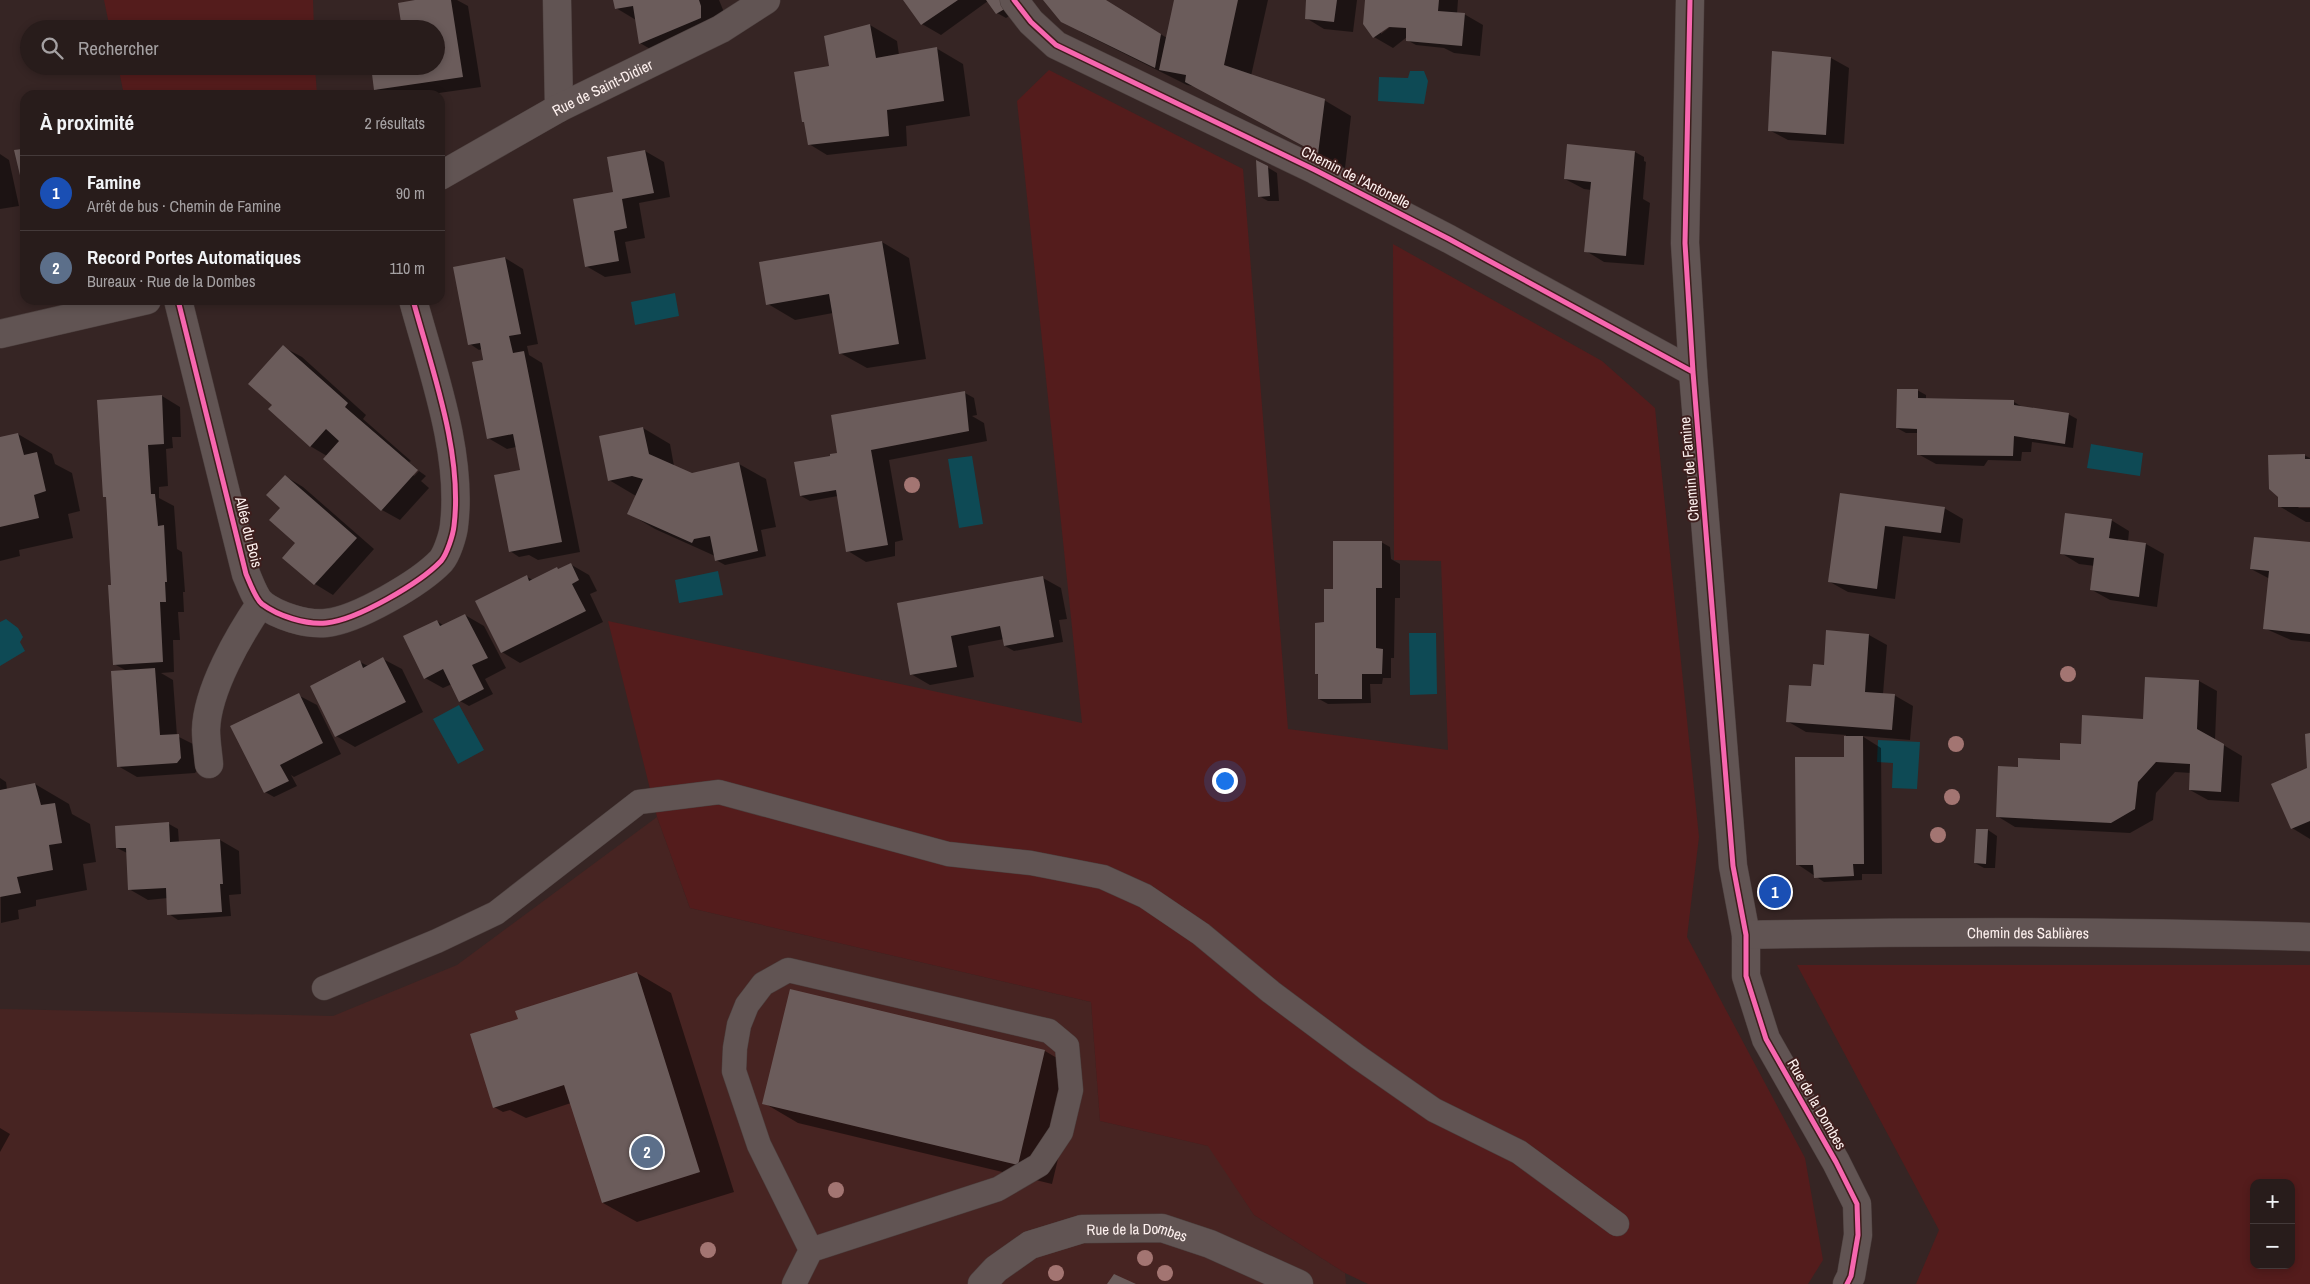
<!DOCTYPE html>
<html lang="fr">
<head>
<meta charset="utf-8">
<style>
	:root { --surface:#281c1b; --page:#342928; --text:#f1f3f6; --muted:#a5a1a3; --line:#443a3a; --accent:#b7a9a7 }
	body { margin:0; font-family:"Archivo Narrow",sans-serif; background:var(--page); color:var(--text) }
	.controls { position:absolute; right:15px; bottom:15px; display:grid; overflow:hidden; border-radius:10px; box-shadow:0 2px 8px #0003 }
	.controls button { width:45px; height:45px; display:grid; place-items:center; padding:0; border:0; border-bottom:1px solid var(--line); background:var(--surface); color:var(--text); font:25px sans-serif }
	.you { position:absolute; left:1224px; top:780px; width:18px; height:18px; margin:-12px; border:4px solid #fff; border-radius:50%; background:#1a73e8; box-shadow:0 0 0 8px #1a73e833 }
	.badge { display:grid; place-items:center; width:32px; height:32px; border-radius:50%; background:var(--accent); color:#fff; font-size:16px; font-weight:700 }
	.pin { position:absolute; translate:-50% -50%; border:2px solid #fff; box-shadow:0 1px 5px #0006 }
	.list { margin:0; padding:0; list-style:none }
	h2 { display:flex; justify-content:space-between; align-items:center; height:65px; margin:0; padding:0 20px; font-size:21px }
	h2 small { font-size:16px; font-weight:400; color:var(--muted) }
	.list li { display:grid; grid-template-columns:32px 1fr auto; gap:15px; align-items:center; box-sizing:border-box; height:75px; padding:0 20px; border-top:1px solid var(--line) }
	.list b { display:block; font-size:19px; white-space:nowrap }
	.list p { margin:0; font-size:16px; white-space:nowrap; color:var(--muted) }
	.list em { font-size:16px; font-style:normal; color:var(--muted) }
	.icon { flex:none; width:28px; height:28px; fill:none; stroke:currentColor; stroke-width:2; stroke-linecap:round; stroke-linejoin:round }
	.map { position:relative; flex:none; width:2310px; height:1284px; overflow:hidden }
	.search { position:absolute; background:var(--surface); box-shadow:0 2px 8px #0003; left:20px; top:20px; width:425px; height:55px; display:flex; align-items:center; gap:12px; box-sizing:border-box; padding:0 18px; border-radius:28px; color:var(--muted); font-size:19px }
	.panel { position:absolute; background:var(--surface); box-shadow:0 2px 8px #0003; left:20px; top:90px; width:425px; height:215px; border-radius:15px }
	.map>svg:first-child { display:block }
	.built { fill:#472422 }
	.green { fill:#541c1c; fill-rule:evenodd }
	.water { fill:#0e4a55 }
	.shadow { fill:#0007; fill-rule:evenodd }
	.building { fill:#6b5c5b }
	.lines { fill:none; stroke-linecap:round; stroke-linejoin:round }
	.lane-casing { stroke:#4d403f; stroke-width:25 }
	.street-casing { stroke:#4d403f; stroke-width:29 }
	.secondary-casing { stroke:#4d403f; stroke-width:29 }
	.lane { stroke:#615453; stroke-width:24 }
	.street { stroke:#615453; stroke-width:28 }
	.secondary { stroke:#615453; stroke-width:28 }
	.cycleway-casing { stroke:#3d1e1d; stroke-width:8 }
	.cycleway { stroke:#f766af; stroke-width:5 }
	.tree { fill:#a37572 }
	.labels { text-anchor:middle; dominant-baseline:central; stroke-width:4; stroke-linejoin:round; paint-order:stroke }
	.street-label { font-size:15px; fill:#fdf0ee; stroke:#3d1e1d }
</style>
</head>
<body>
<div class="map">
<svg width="2310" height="1284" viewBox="0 0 2310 1284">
	<rect width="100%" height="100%" fill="#362524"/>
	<path class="built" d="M 657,817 L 690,908 L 1091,1002 L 1100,1121 L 1209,1146 L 1254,1215 L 1345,1273 L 1346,1284 L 0,1284 L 0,1009 L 333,1016 L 457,965 Z"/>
	<path class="green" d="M 104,0 L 313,0 L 314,29 L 110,29 Z
		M 118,66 L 315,66 L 317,95 L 124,95 Z
		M 1049,70 L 1243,169 L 1288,729 L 1448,750 L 1441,561 L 1394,560 L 1393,244 L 1602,361 L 1655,408 L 1699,837 L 1687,937 L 1805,1158 L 1823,1260 L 1808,1284 L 1368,1284 L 1345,1273 L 1254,1215 L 1208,1146 L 1100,1121 L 1091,1002 L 690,908 L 657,817 L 608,621 L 1082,723 L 1017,101 Z
		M 1797,965 L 2310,965 L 2310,1284 L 1916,1284 L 1939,1230 ZM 2254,1183 L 2291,1183 L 2291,1265 L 2254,1265 Z"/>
	<path class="water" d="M 1410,71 L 1424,71 L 1428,81 L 1424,104 L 1378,101 L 1379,77 L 1408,78 Z
		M 675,293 L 679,316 L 635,325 L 631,302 Z
		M 2091,444 L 2143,453 L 2140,476 L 2087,468 Z
		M 972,456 L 983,524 L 959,528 L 948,459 Z
		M 718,571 L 723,595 L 679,603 L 675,580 Z
		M 6,619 L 18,628 L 23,637 L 20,642 L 25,651 L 0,666 L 0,622 Z
		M 1409,633 L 1436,633 L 1437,694 L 1410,695 Z
		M 459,705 L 484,750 L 458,764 L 433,719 Z
		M 1878,740 L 1920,742 L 1917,789 L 1892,788 L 1893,763 L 1877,762 Z"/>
	<path class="shadow" d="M 422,0 L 457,0 L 468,6 L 481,87 L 425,95 L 386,95 L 376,89 L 436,66 L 436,29 Z
		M 614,0 L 719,0 L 728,22 L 667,59 L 640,43 L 636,20 L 616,8 Z
		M 904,0 L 1008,0 L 1016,12 L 1006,18 L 997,13 L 988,1 L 941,35 L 922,24 Z
		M 1045,0 L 1104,0 L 1167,38 L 1175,0 L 1268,0 L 1251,76 L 1324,100 L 1351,116 L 1345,168 L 1197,87 L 1187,85 L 1081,32 Z
		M 1308,0 L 1357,0 L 1353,32 L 1324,29 L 1306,18 Z
		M 1367,0 L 1458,0 L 1457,14 L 1464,14 L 1483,25 L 1480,56 L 1454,53 L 1444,48 L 1416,45 L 1407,40 L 1407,37 L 1393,48 L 1374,37 ZM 1394,24 L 1381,34 L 1381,31 Z
		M 870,25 L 897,41 L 899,55 L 936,48 L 963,64 L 970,116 L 906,126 L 907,146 L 827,155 L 809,144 L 830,67 Z
		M 1831,58 L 1849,68 L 1844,144 L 1788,140 L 1769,130 Z
		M 1568,145 L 1635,152 L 1644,157 L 1644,161 L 1646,162 L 1643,199 L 1650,203 L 1644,265 L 1604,262 L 1586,251 L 1591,190 L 1584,189 L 1565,179 Z
		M 645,151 L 664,162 L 670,197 L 639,203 L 645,238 L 625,242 L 631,273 L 605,277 L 586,266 L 615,193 Z
		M 0,154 L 9,160 L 19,206 L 0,209 Z
		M 1267,167 L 1277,173 L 1279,201 L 1268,201 L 1259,196 Z
		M 882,242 L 909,258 L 926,359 L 867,368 L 840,353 L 833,313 L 795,320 L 768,304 Z
		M 505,258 L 523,269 L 538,344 L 527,346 L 529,355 L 542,363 L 580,552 L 538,560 L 529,555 L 519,557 L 510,551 L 521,471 L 516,447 L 507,449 L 488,438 L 482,349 L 479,350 L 470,344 Z
		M 283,347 L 302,357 L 366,415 L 363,419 L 411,461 L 409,462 L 417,469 L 412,474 L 414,476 L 419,471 L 426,476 L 421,481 L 429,488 L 400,520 L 382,510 L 327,456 L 310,446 L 269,409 L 272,406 Z
		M 1917,390 L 1926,395 L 1926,399 L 2014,402 L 2024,408 L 2068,414 L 2077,419 L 2073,448 L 2032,442 L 2031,452 L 2022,452 L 2021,461 L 1988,460 L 1984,466 L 1936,464 L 1918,454 L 1918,433 L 1906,433 L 1897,428 Z
		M 965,393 L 974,398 L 977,415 L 972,416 L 984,423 L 987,441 L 889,460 L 903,540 L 895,542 L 895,556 L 866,562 L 848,551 L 838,496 L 810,501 L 801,496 L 831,457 L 839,454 L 832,416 Z
		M 162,396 L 180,407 L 181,437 L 172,437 L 173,448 L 166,449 L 168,486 L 159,487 L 159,498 L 174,506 L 177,549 L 182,552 L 185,592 L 183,592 L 184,612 L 178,612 L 180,640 L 173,640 L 174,672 L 161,673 L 173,680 L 177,736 L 197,746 L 199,768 L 195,773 L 137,777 L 118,766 L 127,671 L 114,664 L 108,498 L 104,496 Z
		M 643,428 L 670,444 L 674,466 L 691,474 L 739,464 L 766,479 L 776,527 L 761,530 L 766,556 L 725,565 L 716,560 L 715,556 L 655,529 L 628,513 L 636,496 L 609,480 Z
		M 18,434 L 52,454 L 55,464 L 72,473 L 80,511 L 68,514 L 73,538 L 19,550 L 20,556 L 0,561 L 0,438 Z
		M 2304,455 L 2310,458 L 2310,506 L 2297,506 L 2299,508 L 2310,508 L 2310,522 L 2306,522 L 2279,506 Z
		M 285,476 L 303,487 L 374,549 L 333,595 L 315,584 L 293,566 L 296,544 L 282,508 Z
		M 1841,495 L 1944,508 L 1963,519 L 1960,543 L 1903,536 L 1895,599 L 1848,592 L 1830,582 Z
		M 2111,520 L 2129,531 L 2128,542 L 2146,544 L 2164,554 L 2157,607 L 2110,600 L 2092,590 L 2095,566 L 2079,564 L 2061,553 Z
		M 1381,542 L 1390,547 L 1391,559 L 1400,564 L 1400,598 L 1395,598 L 1394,658 L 1391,658 L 1391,678 L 1383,678 L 1382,684 L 1370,684 L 1371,703 L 1328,704 L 1319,699 L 1319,675 L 1317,674 L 1334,590 Z
		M 2310,544 L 2310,642 L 2291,640 L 2264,628 L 2270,579 L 2251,569 Z
		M 570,564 L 589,575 L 597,591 L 590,594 L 603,622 L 520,663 L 502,652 L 527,577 L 533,580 Z
		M 1043,578 L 1061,588 L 1067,619 L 1059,620 L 1063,642 L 1014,651 L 1005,646 L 1004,639 L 968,646 L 974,677 L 930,685 L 911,674 L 898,604 Z
		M 465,615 L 484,626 L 506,668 L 485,679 L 493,694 L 469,706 L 460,701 L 452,684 L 443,688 L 425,678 L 437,621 L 444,626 Z
		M 1828,632 L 1869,635 L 1887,645 L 1883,694 L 1894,695 L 1913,706 L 1910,740 L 1862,736 L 1881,748 L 1882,874 L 1862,874 L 1862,880 L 1824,882 L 1797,864 L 1846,758 L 1846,735 L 1806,732 L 1787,721 L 1825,666 Z
		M 383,659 L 402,669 L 423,712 L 355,747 L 336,736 L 360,662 L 368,666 Z
		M 2146,678 L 2199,681 L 2217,691 L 2215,740 L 2242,756 L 2239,802 L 2208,800 L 2190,790 L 2191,773 L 2175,772 L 2156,793 L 2153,820 L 2130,833 L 2015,827 L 1997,816 L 2019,769 L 2061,762 L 2083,745 L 2144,720 Z
		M 298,695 L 317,705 L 341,754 L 294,777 L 291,775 L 297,786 L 274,797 L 265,792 Z
		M 2310,735 L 2310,839 L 2292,828 L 2308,769 Z
		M 0,778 L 6,782 L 7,789 L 35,784 L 69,804 L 72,814 L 90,824 L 96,862 L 83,864 L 87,890 L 36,900 L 36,906 L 18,910 L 19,919 L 1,923 Z
		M 169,824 L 178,829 L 179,843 L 220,840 L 239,851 L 241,894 L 229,895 L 231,916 L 178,920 L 169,914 L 168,898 L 148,900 L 129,889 L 127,853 L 117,848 Z
		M 1988,830 L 1997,836 L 1995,868 L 1984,868 L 1975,863 Z
		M 637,973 L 671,993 L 734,1192 L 637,1222 L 603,1203 L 571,1103 L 526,1118 L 510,1110 L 503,1112 L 494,1107 L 520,1020 Z
		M 1045,1051 L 1079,1071 L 1052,1184 L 798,1123 L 764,1103 Z
		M 0,1128 L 10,1134 L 0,1152 Z"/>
	<path class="building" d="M 415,0 L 451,0 L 463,77 L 374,90 L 371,66 L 436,66 L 436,29 L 402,29 L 398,3 Z
		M 613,0 L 699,0 L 701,6 L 701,18 L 639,44 L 633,6 L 615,9 Z
		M 903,0 L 958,0 L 921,25 Z
		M 986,0 L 1004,0 L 1008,7 L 996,14 Z
		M 1043,0 L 1106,0 L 1161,34 L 1155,68 L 1061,22 Z
		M 1174,0 L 1238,0 L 1224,65 L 1325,99 L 1318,154 L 1185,82 L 1186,75 L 1159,70 Z
		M 1306,0 L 1337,0 L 1334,22 L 1305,19 Z
		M 1365,0 L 1439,0 L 1438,11 L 1465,13 L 1462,46 L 1406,41 L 1406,28 L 1389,27 L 1373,38 L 1363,24 Z
		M 870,24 L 876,58 L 937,47 L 944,101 L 887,110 L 889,136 L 808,145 L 804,122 L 802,122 L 794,72 L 829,66 L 824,36 Z
		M 1772,51 L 1831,57 L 1826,135 L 1768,131 Z
		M 1567,144 L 1635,151 L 1626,256 L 1584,252 L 1591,182 L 1564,179 Z
		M 22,149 L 23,155 L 25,154 L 25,187 L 23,188 L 14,150 Z
		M 645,150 L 654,193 L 622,199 L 627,228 L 614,231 L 619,261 L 585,267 L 573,199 L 613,192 L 607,157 Z
		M 1256,160 L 1268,166 L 1270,196 L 1258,197 Z
		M 882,241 L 899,344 L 839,354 L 829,294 L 766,305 L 759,262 Z
		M 505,257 L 521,334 L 509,336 L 513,353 L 524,351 L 562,542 L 509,552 L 494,475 L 520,470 L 513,434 L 487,439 L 472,362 L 483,360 L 480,343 L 468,345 L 453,267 Z
		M 283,345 L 348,403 L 345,407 L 418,470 L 381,511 L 323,459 L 339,441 L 326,429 L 310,447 L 268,409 L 272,405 L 248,384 Z
		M 1897,389 L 1918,389 L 1918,398 L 2014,400 L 2014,405 L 2069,413 L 2065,444 L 2014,436 L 2013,456 L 1917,455 L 1917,429 L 1896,428 Z
		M 965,391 L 969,431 L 871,450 L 888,545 L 846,552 L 836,490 L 800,496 L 794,462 L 830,456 L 830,454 L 837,453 L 831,415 Z
		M 162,395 L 164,444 L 148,445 L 151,494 L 155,494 L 158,526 L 164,525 L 167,582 L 165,582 L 166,602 L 160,602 L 163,662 L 113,665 L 108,585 L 111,585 L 106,497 L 103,497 L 97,400 Z
		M 643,427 L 649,454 L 692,473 L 739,462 L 758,551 L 715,561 L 710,536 L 694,539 L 692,543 L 627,514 L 643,479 L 632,476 L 608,481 L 599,436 Z
		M 18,433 L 24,455 L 37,452 L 46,491 L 34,495 L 39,518 L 0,527 L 0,437 Z
		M 2305,454 L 2305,459 L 2310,459 L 2310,507 L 2278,507 L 2278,497 L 2269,489 L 2268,455 Z
		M 285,475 L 357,538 L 314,585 L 282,558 L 295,543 L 269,520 L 280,508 L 266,495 Z
		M 1840,493 L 1945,507 L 1941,533 L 1885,526 L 1877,589 L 1828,582 Z
		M 2065,513 L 2112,519 L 2109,538 L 2146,543 L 2139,597 L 2090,590 L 2094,558 L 2060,554 Z
		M 2254,537 L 2310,542 L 2310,634 L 2263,629 L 2269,571 L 2250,569 Z
		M 1333,541 L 1382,541 L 1382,588 L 1376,588 L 1376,648 L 1383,649 L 1382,674 L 1362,674 L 1362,699 L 1318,699 L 1318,674 L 1315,674 L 1315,623 L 1324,622 L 1324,589 L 1333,589 Z
		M 571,563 L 579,580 L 572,584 L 586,611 L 501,653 L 475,601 L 527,575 L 529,581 L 557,567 L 558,569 Z
		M 1043,576 L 1054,637 L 1004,646 L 1000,626 L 951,636 L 957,667 L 910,675 L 897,603 Z
		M 465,614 L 488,658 L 472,665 L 484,689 L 459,702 L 443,669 L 424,679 L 403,636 L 437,620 L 440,626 Z
		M 1826,630 L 1869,634 L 1865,692 L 1895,694 L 1892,730 L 1786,722 L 1789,685 L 1811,686 L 1813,664 L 1824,665 Z
		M 383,657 L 406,702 L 335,737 L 310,686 L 360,660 L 363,668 Z
		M 155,668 L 160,735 L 179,734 L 181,758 L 177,763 L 117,767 L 111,671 Z
		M 2145,677 L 2199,680 L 2197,729 L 2224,744 L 2221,792 L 2189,790 L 2190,764 L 2156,762 L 2138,782 L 2135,809 L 2111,823 L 1996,817 L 1998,766 L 2018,767 L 2018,758 L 2060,760 L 2060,743 L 2081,744 L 2082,715 L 2143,719 Z
		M 299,693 L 323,743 L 280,765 L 289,781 L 264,793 L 230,726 Z
		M 2310,733 L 2310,821 L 2291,829 L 2271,784 L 2307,768 L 2305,734 Z
		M 1844,736 L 1863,736 L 1864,864 L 1853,864 L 1854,876 L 1814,878 L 1813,865 L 1796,865 L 1795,757 L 1844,757 Z
		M 35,783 L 41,805 L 55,803 L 62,843 L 49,845 L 53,870 L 17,877 L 21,893 L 0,897 L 0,790 Z
		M 169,822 L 170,842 L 220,839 L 223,884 L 220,884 L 222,912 L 167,915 L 166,888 L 128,890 L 126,848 L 116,848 L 115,826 Z
		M 1976,829 L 1988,829 L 1986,864 L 1974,863 Z
		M 637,972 L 700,1172 L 602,1203 L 564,1085 L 493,1108 L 470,1034 L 518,1019 L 515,1011 Z
		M 790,989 L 1045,1050 L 1018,1165 L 762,1104 Z
		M 1114,1274 L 1136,1284 L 1107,1284 Z"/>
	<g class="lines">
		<defs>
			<path id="lane" d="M 324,988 L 437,941 L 496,913 L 639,802 L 719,792 L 948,854 L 1031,863 L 1103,877 L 1145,896 L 1201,934 L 1271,992 L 1358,1057 L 1434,1110 L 1519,1152 L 1617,1224
				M 794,1284 L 811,1250 L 998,1189 L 1039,1165 L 1061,1132 L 1071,1090 L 1067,1046 L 1049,1031 L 788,970 L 763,984 L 747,1005 L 739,1025 L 735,1048 L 734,1071 L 759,1145 L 811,1250"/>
			<g id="street">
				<path d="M 557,0 L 559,108"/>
				<path d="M 1014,0 L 1031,22 L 1056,45 L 1315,170 L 1449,239 L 1693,372"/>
				<path d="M 1690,0 L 1685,243 L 1693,372 L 1733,866 L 1746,935 L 1746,976 L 1766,1039 L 1836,1162 L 1857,1204 L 1858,1235 L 1851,1276 L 1847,1284"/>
				<path d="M 178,300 L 246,574 C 250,583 255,598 262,604 C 278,616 306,625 326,623 C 357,620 420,583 441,561 C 447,554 453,535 454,526 C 463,453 432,370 413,300"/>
				<path d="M 209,764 C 208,753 206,741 206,730 C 207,690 239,635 261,603"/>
				<path id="s1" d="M 1746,935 C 1934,931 2122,931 2310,937"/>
				<path id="s2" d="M 982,1284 L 996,1269 L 1030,1245 L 1082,1229 L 1162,1228 L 1210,1244 L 1299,1284"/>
			</g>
			<g id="secondary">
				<path id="s3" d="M 440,176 L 559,108 L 721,29 L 766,0"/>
				<path d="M 0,334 L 147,300"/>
			</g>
		</defs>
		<use href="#lane" class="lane-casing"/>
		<use href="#street" class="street-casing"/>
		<use href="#secondary" class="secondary-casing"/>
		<use href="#lane" class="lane"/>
		<use href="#street" class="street"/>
		<use href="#secondary" class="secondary"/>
		<defs>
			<path id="cycleway" d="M 1014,0 L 1031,22 L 1056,45 L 1315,170 L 1449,239 L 1693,372
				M 1690,0 L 1685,243 L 1693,372 L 1733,866 L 1746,935 L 1746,976 L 1766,1039 L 1836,1162 L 1857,1204 L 1858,1235 L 1851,1276 L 1847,1284
				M 178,300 L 246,574 C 250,583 255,598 262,604 C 278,616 306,625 326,623 C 357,620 420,583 441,561 C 447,554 453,535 454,526 C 463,453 432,370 413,300"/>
		</defs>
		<use href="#cycleway" class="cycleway-casing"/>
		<use href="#cycleway" class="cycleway"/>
	</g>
	<g class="tree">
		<circle cx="912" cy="485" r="8"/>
		<circle cx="2068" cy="674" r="8"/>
		<circle cx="1956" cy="744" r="8"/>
		<circle cx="1952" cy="797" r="8"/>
		<circle cx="1938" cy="835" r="8"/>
		<circle cx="836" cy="1190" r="8"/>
		<circle cx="708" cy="1250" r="8"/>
		<circle cx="1145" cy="1258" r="8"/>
		<circle cx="1056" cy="1273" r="8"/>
		<circle cx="1165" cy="1273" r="8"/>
	</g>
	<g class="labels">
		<g class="street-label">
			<text stroke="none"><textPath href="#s3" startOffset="185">Rue de Saint-Didier</textPath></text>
			<text transform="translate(1356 177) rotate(27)">Chemin de l'Antonelle</text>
			<text transform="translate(1689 469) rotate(-95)">Chemin de Famine</text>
			<text transform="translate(249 532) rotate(76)">Allée du Bois</text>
			<text stroke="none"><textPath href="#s1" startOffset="282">Chemin des Sablières</textPath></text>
			<text transform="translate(1817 1104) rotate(60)">Rue de la Dombes</text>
			<text stroke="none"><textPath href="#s2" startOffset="172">Rue de la Dombes</textPath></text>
		</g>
	</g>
</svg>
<div class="controls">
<button>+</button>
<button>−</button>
</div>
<div class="you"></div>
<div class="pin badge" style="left:1775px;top:892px;background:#1a4fb4">1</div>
<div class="pin badge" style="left:647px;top:1152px;background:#5c6f8a">2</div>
<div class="search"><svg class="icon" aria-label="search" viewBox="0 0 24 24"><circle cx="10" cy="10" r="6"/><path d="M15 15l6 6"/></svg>Rechercher</div>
<section class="panel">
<h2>À proximité<small>2 résultats</small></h2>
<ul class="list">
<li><span class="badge" style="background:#1a4fb4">1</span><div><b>Famine</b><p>Arrêt de bus · Chemin de Famine</p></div><em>90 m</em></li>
<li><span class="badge" style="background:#5c6f8a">2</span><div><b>Record Portes Automatiques</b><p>Bureaux · Rue de la Dombes</p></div><em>110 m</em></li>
</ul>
</section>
</div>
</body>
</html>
